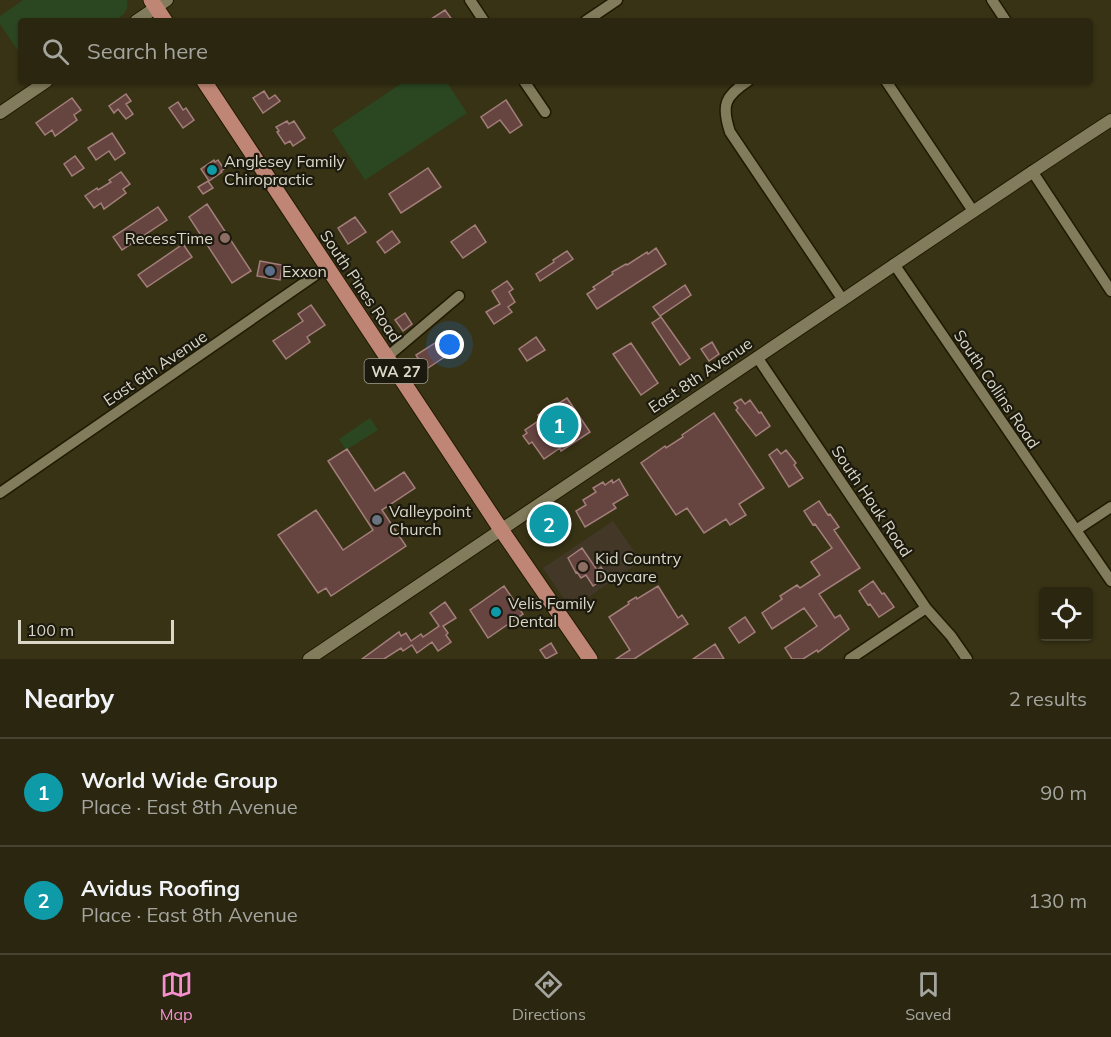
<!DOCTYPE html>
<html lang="en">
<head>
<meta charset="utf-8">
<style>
	:root { --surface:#2a2610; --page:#322e19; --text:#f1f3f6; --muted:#a5a59f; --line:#464330; --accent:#f690d0 }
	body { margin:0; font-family:Mulish,sans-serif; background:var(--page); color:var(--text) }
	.controls { position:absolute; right:18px; bottom:18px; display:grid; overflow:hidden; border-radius:6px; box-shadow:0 2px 4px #0004 }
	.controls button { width:54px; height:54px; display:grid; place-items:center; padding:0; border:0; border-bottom:2px solid var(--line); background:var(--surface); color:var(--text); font:30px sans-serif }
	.scale { position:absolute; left:18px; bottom:15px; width:156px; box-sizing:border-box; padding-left:6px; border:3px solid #dad7c6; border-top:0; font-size:16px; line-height:21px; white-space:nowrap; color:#dad7c6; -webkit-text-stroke:4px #1c1a0e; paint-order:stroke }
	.you { position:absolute; left:450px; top:345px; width:21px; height:21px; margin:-15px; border:4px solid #fff; border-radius:50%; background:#1a73e8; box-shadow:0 0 0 9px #1a73e833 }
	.badge { display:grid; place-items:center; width:39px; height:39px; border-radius:50%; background:var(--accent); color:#fff; font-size:20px; font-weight:700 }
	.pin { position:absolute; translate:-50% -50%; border:3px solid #fff; box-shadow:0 2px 6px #0006 }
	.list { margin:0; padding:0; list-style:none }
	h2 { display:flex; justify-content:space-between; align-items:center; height:78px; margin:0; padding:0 24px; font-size:26px }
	h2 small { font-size:20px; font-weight:400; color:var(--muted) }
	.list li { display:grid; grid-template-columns:39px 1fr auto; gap:18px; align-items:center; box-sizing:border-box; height:108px; padding:0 24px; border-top:2px solid var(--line) }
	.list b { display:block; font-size:22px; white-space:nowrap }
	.list p { margin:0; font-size:20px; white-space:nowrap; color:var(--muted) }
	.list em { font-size:20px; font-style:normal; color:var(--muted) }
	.icon { flex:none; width:33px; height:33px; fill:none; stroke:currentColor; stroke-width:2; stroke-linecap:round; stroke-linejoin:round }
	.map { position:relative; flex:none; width:1111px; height:659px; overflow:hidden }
	.search { position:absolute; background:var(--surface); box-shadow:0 2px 4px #0004; left:18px; right:18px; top:18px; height:66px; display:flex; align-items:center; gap:15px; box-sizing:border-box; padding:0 21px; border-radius:6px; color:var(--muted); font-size:22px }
	.sheet { height:294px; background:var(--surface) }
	nav { display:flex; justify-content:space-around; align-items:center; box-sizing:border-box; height:84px; border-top:2px solid var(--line); background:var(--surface); font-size:16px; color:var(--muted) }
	nav a { display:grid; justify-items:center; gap:3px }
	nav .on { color:var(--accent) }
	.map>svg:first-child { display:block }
	.education { fill:#433828 }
	.green { fill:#2a4722 }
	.building { fill:#664541; stroke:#a37e7a; stroke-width:1.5 }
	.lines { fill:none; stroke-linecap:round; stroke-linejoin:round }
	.minor-casing { stroke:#1f1a00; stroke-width:13 }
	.tertiary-casing { stroke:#1f1a00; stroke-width:14 }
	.primary-casing { stroke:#1f1a00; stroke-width:17 }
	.minor { stroke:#827c5c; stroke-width:10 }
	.tertiary { stroke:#827c5c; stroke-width:12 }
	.primary { stroke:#c08675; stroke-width:15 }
	.culture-dot { fill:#0f9aa8; stroke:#1c1a0e; stroke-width:2 }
	.education-dot { fill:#8d6e63; stroke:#1c1a0e; stroke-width:2 }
	.service-dot { fill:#5c6f8a; stroke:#1c1a0e; stroke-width:2 }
	.worship-dot { fill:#6b7280; stroke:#1c1a0e; stroke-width:2 }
	.labels { text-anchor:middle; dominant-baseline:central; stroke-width:4.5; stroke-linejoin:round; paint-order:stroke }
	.shield { fill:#1c1a0e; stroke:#a19e8f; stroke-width:1.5 }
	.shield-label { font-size:15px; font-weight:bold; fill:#dad7c6 }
	.poi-label { font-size:16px; fill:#dad7c6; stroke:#1c1a0e; text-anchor:start }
	.street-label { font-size:16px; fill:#dad7c6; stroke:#1c1a0e }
</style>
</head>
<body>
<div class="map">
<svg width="1111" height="659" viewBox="0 0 1111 659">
	<rect width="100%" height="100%" fill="#383315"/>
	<path class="education" d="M 613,521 L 641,561 L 571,609 L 543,568 Z"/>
	<path class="green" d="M 23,0 L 127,0 C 129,12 123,15 114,21 L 21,21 L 21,55 L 0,24 L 0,16 Z
		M 405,81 L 446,81 L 467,113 L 365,180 L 332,130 Z
		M 370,418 L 378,430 L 346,450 L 339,439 Z"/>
	<path class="building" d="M 445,10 L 453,21 L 428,21 Z
		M 264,91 L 269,99 L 275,95 L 280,101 L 263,113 L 253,98 Z
		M 126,94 L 131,101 L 126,104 L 133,114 L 126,119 L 118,109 L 114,113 L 109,106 Z
		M 72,98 L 81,110 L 74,115 L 77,120 L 55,136 L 52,130 L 45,135 L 36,123 Z
		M 506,100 L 522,125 L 510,133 L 500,120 L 488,128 L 481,117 Z
		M 178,102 L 183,110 L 186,108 L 194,120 L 183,128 L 169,108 Z
		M 287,121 L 289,124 L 294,121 L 305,138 L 293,146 L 290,141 L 285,144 L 277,132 L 279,131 L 276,127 Z
		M 112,133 L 125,153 L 115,160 L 109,151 L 96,160 L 88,148 Z
		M 75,156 L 84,168 L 72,176 L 64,164 Z
		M 214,160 L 215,162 L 218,160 L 224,169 L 221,171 L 222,172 L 209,181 L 201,169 Z
		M 428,168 L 441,187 L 401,213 L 389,194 Z
		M 121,172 L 130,184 L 123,189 L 126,193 L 104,209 L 101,203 L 94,208 L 85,196 L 97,188 L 98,190 L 111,182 L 109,180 Z
		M 208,181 L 213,188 L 203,194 L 198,187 Z
		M 207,204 L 251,271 L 232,283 L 189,217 Z
		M 158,207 L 167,220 L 122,250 L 113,237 Z
		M 355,217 L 366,232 L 348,244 L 338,228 Z
		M 475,225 L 486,242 L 463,258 L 451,242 Z
		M 392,231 L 400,242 L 385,253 L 377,242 Z
		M 183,244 L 192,257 L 147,287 L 138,275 Z
		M 656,248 L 666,264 L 597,309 L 587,294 L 595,289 L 593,287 L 613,274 L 612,272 L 626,264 L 627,265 L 647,252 L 648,254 Z
		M 567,251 L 573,259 L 540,281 L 536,274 L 554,262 L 553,260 Z
		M 260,261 L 282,265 L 280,280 L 257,276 Z
		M 507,281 L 513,289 L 509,292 L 515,302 L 508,307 L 512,312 L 494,324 L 486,312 L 500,304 L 492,291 Z
		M 685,285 L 691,295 L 660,316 L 653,307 Z
		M 311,305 L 325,325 L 307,337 L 310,342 L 286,359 L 273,341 L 303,321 L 298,314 Z
		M 405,313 L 412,324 L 403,331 L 395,320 Z
		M 661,317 L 690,358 L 680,365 L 652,323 Z
		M 446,336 L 455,350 L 425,370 L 416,355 Z
		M 536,337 L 545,350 L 527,361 L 519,349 Z
		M 712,342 L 719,354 L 709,361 L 701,349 Z
		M 631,343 L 658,383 L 641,395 L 613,354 Z
		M 567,398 L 590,432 L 561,451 L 560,448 L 544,459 L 532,442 L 529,444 L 523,436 L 527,433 L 525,430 L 541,419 L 538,415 L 546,410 L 547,411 Z
		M 741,399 L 745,404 L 750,400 L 759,413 L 761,412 L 770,426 L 756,436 L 736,410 L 738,408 L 734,403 Z
		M 714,413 L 764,488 L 739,504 L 746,515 L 730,525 L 726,519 L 704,533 L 687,508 L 676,515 L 641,463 L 665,446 L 666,448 L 683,437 L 682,435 Z
		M 347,449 L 375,491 L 404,472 L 415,488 L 382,510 L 406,546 L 331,596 L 326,588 L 318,593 L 278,535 L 316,510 L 343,550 L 373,530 L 328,461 Z
		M 777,449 L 781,454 L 786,450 L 796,463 L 794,465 L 803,478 L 789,487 L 769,455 Z
		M 619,479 L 628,495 L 613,504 L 616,508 L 585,527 L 576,511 L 586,505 L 583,500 L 596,492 L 593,488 L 603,482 L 605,485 L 612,480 L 613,483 Z
		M 819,501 L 828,515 L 830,514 L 839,527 L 834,530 L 860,568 L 819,594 L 835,618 L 840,615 L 849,629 L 818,652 L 817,650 L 803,659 L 792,659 L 785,648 L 817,626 L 804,608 L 772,629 L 762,613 L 782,599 L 780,596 L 797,585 L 800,588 L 820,575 L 811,562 L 832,548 L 815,524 L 813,525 L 804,511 Z
		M 554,511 L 563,523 L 543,537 L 534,525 Z
		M 582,548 L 597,570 L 601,567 L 607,576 L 593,586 L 586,575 L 581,578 L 577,572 L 576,573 L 568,558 Z
		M 873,581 L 882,594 L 884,593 L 894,607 L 879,617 L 870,604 L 868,605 L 859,591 Z
		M 504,586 L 523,614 L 488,638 L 470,610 Z
		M 658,586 L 678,618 L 682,615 L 688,624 L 634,659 L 616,659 L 630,650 L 609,617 L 629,604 L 628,602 L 636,597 L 637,599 Z
		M 445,602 L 456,618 L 443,626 L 448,633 L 446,635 L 451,642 L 438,651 L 432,642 L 417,653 L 412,645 L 403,651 L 401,648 L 384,659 L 362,659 L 399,632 L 401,636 L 406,633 L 411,641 L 421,634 L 423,637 L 439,626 L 430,613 Z
		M 745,617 L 755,632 L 739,643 L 729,628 Z
		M 551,643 L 557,653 L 546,659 L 540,650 Z
		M 715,644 L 724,659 L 693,659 Z"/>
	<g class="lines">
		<defs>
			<path id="minor" d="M 470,0 L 484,21
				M 992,0 L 1006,21
				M 586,21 L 617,0
				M 524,81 L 545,112
				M 748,81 C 725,96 721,105 730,132 L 843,300
				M 886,81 L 973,211
				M 1032,171 L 1111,291
				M 894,264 L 1076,530
				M 387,357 L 459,296
				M 757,357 L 926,608 L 951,636 L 967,659
				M 0,493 L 327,267
				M 1111,507 L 1076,530 L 1111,581
				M 850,659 L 926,608"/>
			<path id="tertiary" d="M 136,21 L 167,0
				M 0,113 L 47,81
				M 309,659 C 485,539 664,421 841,301 C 931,240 1020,179 1111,120"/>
			<path id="primary" d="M 151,0 L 165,21
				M 204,81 L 500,528 L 590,659"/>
		</defs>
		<use href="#minor" class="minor-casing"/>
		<use href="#tertiary" class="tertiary-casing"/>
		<use href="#primary" class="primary-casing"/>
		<use href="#minor" class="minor"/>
		<use href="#tertiary" class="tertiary"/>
		<use href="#primary" class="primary"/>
	</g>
	<g class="culture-dot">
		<circle cx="212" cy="170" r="6"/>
		<circle cx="496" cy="612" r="6"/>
	</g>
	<g class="education-dot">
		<circle cx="225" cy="238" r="6"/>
		<circle cx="583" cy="567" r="6"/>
	</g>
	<circle class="service-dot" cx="270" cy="271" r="6"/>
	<circle class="worship-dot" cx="377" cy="520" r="6"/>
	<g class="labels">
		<rect class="shield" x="364.5" y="359" width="63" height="24" rx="4.5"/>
		<g class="shield-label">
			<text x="396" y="371">WA 27</text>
		</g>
		<g class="poi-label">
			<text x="224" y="161">Anglesey Family<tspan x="224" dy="18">Chiropractic</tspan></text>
			<text x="213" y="238" text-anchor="end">RecessTime</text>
			<text x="282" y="271">Exxon</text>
			<text x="389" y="511">Valleypoint<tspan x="389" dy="18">Church</tspan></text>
			<text x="595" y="558">Kid Country<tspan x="595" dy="18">Daycare</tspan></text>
			<text x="508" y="603">Velis Family<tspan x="508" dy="18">Dental</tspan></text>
		</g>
		<g class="street-label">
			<text transform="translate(361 286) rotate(56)">South Pines Road</text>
			<text transform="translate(155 368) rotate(-34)">East 6th Avenue</text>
			<text transform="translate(700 375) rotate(-34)">East 8th Avenue</text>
			<text transform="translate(997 389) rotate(56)">South Collins Road</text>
			<text transform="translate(872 501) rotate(56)">South Houk Road</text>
		</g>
	</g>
</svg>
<div class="controls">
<button><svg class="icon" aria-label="locate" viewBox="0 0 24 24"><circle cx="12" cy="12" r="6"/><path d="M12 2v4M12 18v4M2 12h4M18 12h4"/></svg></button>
</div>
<div class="scale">100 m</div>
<div class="you"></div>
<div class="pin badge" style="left:559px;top:425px;background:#0f9aa8">1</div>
<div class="pin badge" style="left:549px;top:524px;background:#0f9aa8">2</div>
<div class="search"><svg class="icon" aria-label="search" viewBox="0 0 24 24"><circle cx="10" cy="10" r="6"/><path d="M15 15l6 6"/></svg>Search here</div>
</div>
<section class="sheet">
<h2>Nearby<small>2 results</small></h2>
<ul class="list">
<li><span class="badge" style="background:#0f9aa8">1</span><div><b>World Wide Group</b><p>Place · East 8th Avenue</p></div><em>90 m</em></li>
<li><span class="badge" style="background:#0f9aa8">2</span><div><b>Avidus Roofing</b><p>Place · East 8th Avenue</p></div><em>130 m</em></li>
</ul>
</section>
<nav>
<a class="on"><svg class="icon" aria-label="map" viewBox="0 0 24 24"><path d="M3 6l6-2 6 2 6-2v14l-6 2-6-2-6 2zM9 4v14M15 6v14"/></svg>Map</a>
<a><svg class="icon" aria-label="directions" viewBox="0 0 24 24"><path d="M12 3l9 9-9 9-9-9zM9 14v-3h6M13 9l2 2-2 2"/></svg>Directions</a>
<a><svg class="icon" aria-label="saved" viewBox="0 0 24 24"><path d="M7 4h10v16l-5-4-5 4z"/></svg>Saved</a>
</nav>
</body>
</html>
